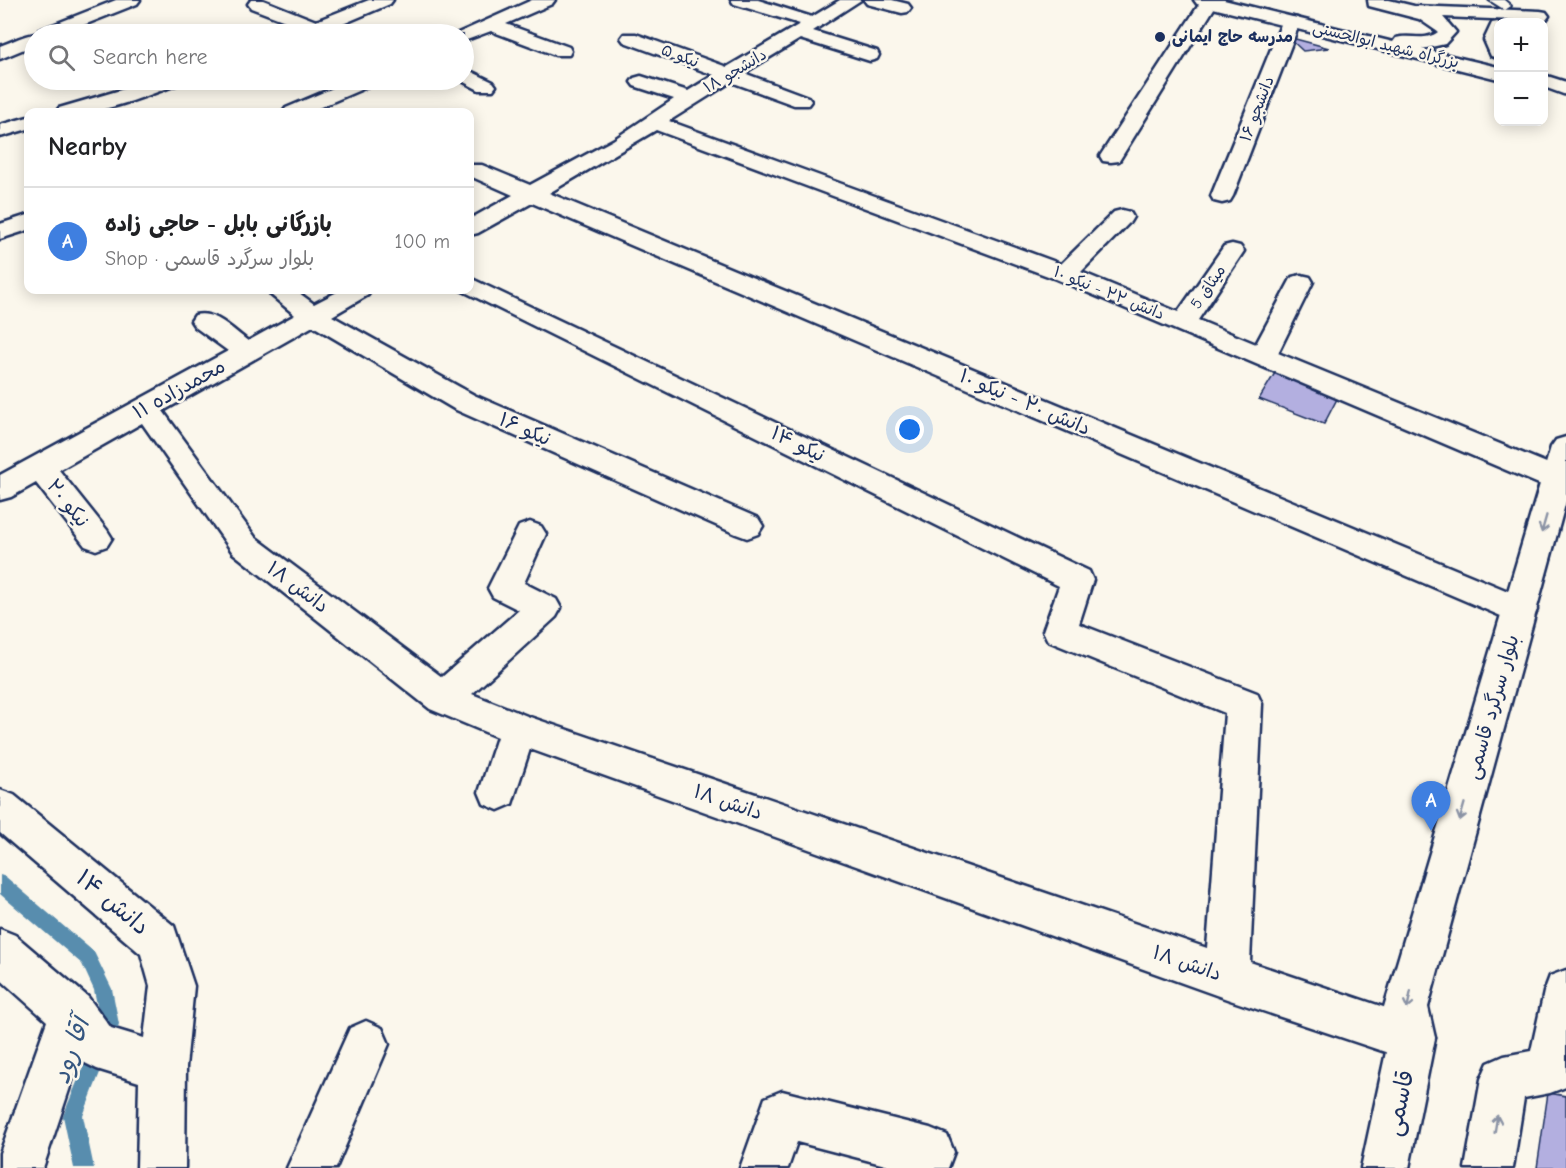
<!DOCTYPE html>
<html lang="en">
<head>
<meta charset="utf-8">
<style>
	:root { --surface:#fff; --page:#f6f6f6; --text:#202124; --muted:#757577; --line:#e0e0e0; --accent:#111827 }
	body { margin:0; font-family:"Comic Neue","Playpen Sans Arabic",sans-serif; background:var(--page); color:var(--text) }
	.controls { position:absolute; right:18px; top:18px; display:grid; overflow:hidden; border-radius:12px; box-shadow:0 3px 15px #0003 }
	.controls button { width:54px; height:54px; display:grid; place-items:center; padding:0; border:0; border-bottom:2px solid var(--line); background:var(--surface); color:var(--text); font:30px sans-serif }
	.you { position:absolute; left:910px; top:430px; width:21px; height:21px; margin:-15px; border:4px solid #fff; border-radius:50%; background:#1a73e8; box-shadow:0 0 0 9px #1a73e833 }
	.badge { display:grid; place-items:center; width:39px; height:39px; border-radius:50%; background:var(--accent); color:#fff; font-size:20px; font-weight:700 }
	.pin { position:absolute; translate:-50% -50px; filter:drop-shadow(0 2px 3px #0008) }
	.pin::after { content:''; position:absolute; top:32px; width:21px; height:18px; background:inherit; clip-path:polygon(0 0,100% 0,50% 100%) }
	.list { margin:0; padding:0; list-style:none }
	h2 { display:flex; justify-content:space-between; align-items:center; height:78px; margin:0; padding:0 24px; font-size:26px }
	h2 small { font-size:20px; font-weight:400; color:var(--muted) }
	.list li { display:grid; grid-template-columns:39px 1fr auto; gap:18px; align-items:center; box-sizing:border-box; height:108px; padding:0 24px; border-top:2px solid var(--line) }
	.list b { display:block; font-size:22px; white-space:nowrap }
	.list p { margin:0; font-size:20px; white-space:nowrap; color:var(--muted) }
	.list em { font-size:20px; font-style:normal; color:var(--muted) }
	.icon { flex:none; width:33px; height:33px; fill:none; stroke:currentColor; stroke-width:2; stroke-linecap:round; stroke-linejoin:round }
	.map { position:relative; flex:none; width:1566px; height:1168px; overflow:hidden }
	.search { position:absolute; background:var(--surface); box-shadow:0 3px 15px #0003; left:24px; top:24px; width:450px; height:66px; display:flex; align-items:center; gap:15px; box-sizing:border-box; padding:0 21px; border-radius:33px; color:var(--muted); font-size:22px }
	.panel { position:absolute; background:var(--surface); box-shadow:0 3px 15px #0003; left:24px; top:108px; width:450px; height:186px; border-radius:12px }
	.map>svg:first-child { display:block }
	.lines { fill:none; stroke-linecap:round; stroke-linejoin:round }
	.stream { fill:#598dae; fill-rule:evenodd }
	.building { fill:#b3afe0; stroke:#1b2f5e; stroke-width:1.5 }
	.service-casing { stroke:#1b2f5e; stroke-width:4 }
	.minor-casing { stroke:#1b2f5e; stroke-width:5 }
	.primary-casing { stroke:#1b2f5e; stroke-width:5 }
	.service { fill:#fbf7ec; fill-rule:evenodd }
	.minor { fill:#fbf7ec; fill-rule:evenodd }
	.primary { fill:#fbf7ec; fill-rule:evenodd }
	.oneway { stroke:#8b93a5 }
	.poi-dot { fill:#1b2f5e; stroke:#fbf7ec; stroke-width:2 }
	.labels { text-anchor:middle; dominant-baseline:central; stroke-width:5; stroke-linejoin:round; paint-order:stroke }
	.far-poi-label { font-size:16px; font-weight:bold; fill:#1b2f5e; stroke:#fbf7ec; text-anchor:start }
	.far-street-label { font-size:16px; fill:#1b2f5e; stroke:#fbf7ec }
	.street-label { font-size:20px; fill:#1b2f5e; stroke:#fbf7ec }
	.near-street-label { font-size:24px; fill:#1b2f5e; stroke:#fbf7ec }
	.near-water-label { font-size:26px; font-style:italic; fill:#355680; stroke:#fbf7ec }
</style>
</head>
<body>
<div class="map">
<svg width="1566" height="1168" viewBox="0 0 1566 1168">
	<rect width="100%" height="100%" fill="#fbf7ec"/>
	<filter id="ink" filterUnits="userSpaceOnUse"><feTurbulence type="fractalNoise" baseFrequency=".0167" numOctaves="2"/><feDisplacementMap in="SourceGraphic" scale="12" xChannelSelector="R" yChannelSelector="G"/><feConvolveMatrix kernelMatrix="1 2 1 2 8 2 1 2 1" color-interpolation-filters="sRGB"/></filter>
	<g filter="url(#ink)">
		<g class="lines">
			<path class="stream" d="M 0,875 L 6,877 L 94,952 L 112,989 L 119,1024 L 83,1116 L 94,1168 L 74,1168 L 63,1116 L 101,1024 L 94,990 L 82,964 L 0,894 Z"/>
		</g>
		<path class="building" d="M 1288,37 L 1329,48 L 1303,51 Z
			M 1278,368 L 1339,395 L 1324,424 L 1259,399 Z
			M 1548,1093 L 1566,1096 L 1566,1168 L 1537,1168 Z"/>
		<g class="lines">
			<defs>
				<path id="service" d="M 1489,0 L 1504,0 L 1511,6 L 1505,10 Z"/>
				<path id="minor" d="M 116,0 L 140,0 L 137,4 L 61,34 L 34,34 L 34,45 L 0,59 L 0,46 C 12,42 25,34 37,34 L 40,30 Z
					M 251,0 L 263,0 L 316,21 L 369,0 L 393,0 L 390,4 L 324,32 L 314,34 L 291,34 L 294,30 L 301,27 L 251,8 L 248,4 Z
					M 532,0 L 555,0 L 552,4 L 506,24 L 569,47 L 571,51 L 569,55 L 555,55 L 491,31 L 464,41 L 464,34 L 456,34 Z
					M 731,0 L 758,0 L 812,17 L 840,0 L 861,0 L 813,31 L 877,51 L 879,55 L 877,59 L 870,61 L 800,39 L 744,73 L 808,97 L 811,101 L 808,105 L 794,105 L 731,82 L 669,121 L 1061,264 L 1114,212 L 1122,210 L 1130,212 L 1133,217 L 1130,222 L 1081,272 L 1178,312 L 1224,246 L 1232,244 L 1240,246 L 1244,251 L 1198,320 L 1256,344 L 1292,277 L 1301,275 L 1310,277 L 1313,282 L 1278,353 L 1566,471 L 1566,487 L 1557,490 L 1546,487 L 1056,279 L 656,130 L 549,193 L 1532,601 L 1537,610 L 1532,619 L 1520,623 L 1508,619 L 532,203 L 478,233 L 470,235 L 470,219 L 513,195 L 470,176 L 470,165 L 482,165 L 530,185 L 613,140 L 674,99 L 634,86 L 631,82 L 634,78 L 641,76 L 688,91 L 714,75 L 624,42 L 621,38 L 624,34 L 636,34 L 727,67 L 800,24 L 734,4 Z
					M 864,0 L 892,0 L 908,4 L 911,8 L 908,12 L 902,13 L 867,4 Z
					M 1202,0 L 1216,0 L 1218,2 L 1119,161 L 1111,162 L 1103,161 L 1100,156 Z
					M 1291,17 L 1297,18 L 1300,22 L 1233,196 L 1230,201 L 1222,203 L 1214,201 L 1211,196 L 1282,22 L 1285,18 Z
					M 464,68 L 493,82 L 496,86 L 493,90 L 479,90 L 460,80 L 464,80 Z
					M 155,80 L 182,80 L 179,84 C 140,98 98,117 56,112 L 59,108 Z
					M 352,80 L 377,80 L 374,84 L 309,112 L 283,112 L 286,108 Z
					M 28,117 L 28,129 L 0,137 L 0,125 Z
					M 28,215 L 28,230 L 0,239 L 0,224 Z
					M 470,278 L 1089,571 L 1093,580 L 1079,624 L 1257,693 L 1262,704 L 1250,962 L 1428,1022 L 1435,1038 L 1428,1054 L 1412,1061 L 1227,999 L 530,749 L 512,804 L 498,810 L 484,804 L 479,792 L 497,737 L 430,709 L 233,553 L 142,423 L 59,470 L 107,530 L 112,538 L 107,546 L 96,550 L 85,546 L 36,483 L 11,497 L 0,500 L 0,475 L 228,351 L 195,327 L 191,321 L 195,315 C 215,310 232,329 248,341 L 295,315 L 271,295 L 268,290 L 295,290 L 314,304 L 341,290 L 371,290 L 368,295 L 332,316 L 474,395 L 758,518 L 763,526 L 758,534 L 747,538 L 736,534 L 454,409 L 313,326 L 163,411 L 255,537 L 442,677 L 519,610 L 493,597 L 488,588 L 519,526 L 530,522 L 541,526 L 546,534 L 524,583 L 556,599 L 561,608 L 556,617 L 472,694 L 527,716 L 1207,948 L 1225,713 L 1048,641 L 1043,631 L 1059,586 L 461,290 L 470,290 Z
					M 0,790 L 14,795 L 174,926 L 194,986 L 186,1067 L 185,1168 L 137,1168 L 139,1082 L 97,1069 L 79,1060 L 43,1168 L 0,1168 L 0,1153 L 47,1021 L 0,979 L 0,929 L 15,935 L 88,997 L 111,1028 L 144,1038 L 150,986 L 141,954 L 0,833 Z
					M 366,1021 L 382,1028 L 389,1044 L 336,1168 L 287,1168 L 350,1028 Z
					M 782,1091 L 930,1128 L 947,1135 L 954,1152 L 948,1168 L 897,1168 L 797,1142 L 788,1168 L 740,1168 L 765,1098 Z"/>
				<path id="primary" d="M 1194,0 L 1224,0 L 1393,42 L 1396,38 C 1410,34 1425,42 1438,32 L 1419,19 L 1369,6 L 1368,0 L 1389,0 L 1414,6 L 1540,11 L 1546,12 L 1549,16 L 1546,20 L 1540,21 L 1443,17 L 1456,32 L 1445,44 L 1422,49 L 1498,67 L 1498,79 L 1197,4 Z
					M 1498,22 L 1501,22 L 1498,22 L 1498,58 L 1491,56 L 1484,40 L 1492,23 Z
					M 1544,75 L 1566,82 L 1566,95 L 1544,87 Z
					M 1566,437 L 1566,501 L 1428,1007 L 1435,1038 L 1409,1168 L 1361,1168 L 1389,1038 L 1384,1007 L 1551,447 L 1556,440 Z
					M 1566,970 L 1566,1087 L 1550,1093 L 1524,1098 L 1513,1168 L 1465,1168 L 1481,1079 L 1488,1063 L 1504,1056 L 1531,1051 L 1544,992 L 1550,976 Z"/>
			</defs>
			<use href="#service" class="service-casing"/>
			<use href="#minor" class="minor-casing"/>
			<use href="#primary" class="primary-casing"/>
			<use href="#service" class="service"/>
			<use href="#minor" class="minor"/>
			<use href="#primary" class="primary"/>
		</g>
		<defs><path id="oneway-shaft" d="M-6 0H5M1.5-3L5.5 0L1.5 3" fill="none" stroke-width="1.6" stroke-linecap="round" stroke-linejoin="round" transform="scale(1.5)"/></defs>
		<g class="oneway">
			<use href="#oneway-shaft" transform="translate(1544 524) rotate(106)"/>
			<use href="#oneway-shaft" transform="translate(1462 812) rotate(106)"/>
			<use href="#oneway-shaft" transform="translate(1409 1000) rotate(102)"/>
			<use href="#oneway-shaft" transform="translate(1496 1124) rotate(-81)"/>
		</g>
	</g>
	<circle class="poi-dot" cx="1160" cy="37" r="6"/>
	<g class="labels">
		<g class="far-poi-label">
			<text x="1172" y="37">مدرسه حاج ایمانی</text>
		</g>
		<g class="far-street-label">
			<text transform="translate(1386 45) rotate(14)">بزرگراه شهید ابوالحسنی</text>
			<text transform="translate(680 56) rotate(21)">نیکو ۵</text>
			<text transform="translate(735 71) rotate(-31)">دانشجو ۱۸</text>
			<text transform="translate(1257 109) rotate(-69)">دانشجو ۱۶</text>
			<text transform="translate(1208 287) rotate(-56)">میثاق 5</text>
			<text transform="translate(1109 293) rotate(22)">دانش ۲۲ - نیکو ۱۰</text>
		</g>
		<g class="street-label">
			<text transform="translate(179 389) rotate(-29)">محمدزاده ۱۱</text>
			<text transform="translate(1025 402) rotate(23)">دانش ۲۰ - نیکو ۱۰</text>
			<text transform="translate(525 429) rotate(24)">نیکو ۱۶</text>
			<text transform="translate(798 444) rotate(26)">نیکو ۱۴</text>
			<text transform="translate(68 503) rotate(52)">نیکو ۲۰</text>
			<text transform="translate(298 587) rotate(37)">دانش ۱۸</text>
			<text transform="translate(1492 707) rotate(-74)">بلوار سرگرد قاسمی</text>
			<text transform="translate(728 802) rotate(19)">دانش ۱۸</text>
			<text transform="translate(1187 963) rotate(19)">دانش ۱۸</text>
		</g>
		<g class="near-street-label">
			<text transform="translate(113 902) rotate(40)">دانش ۱۴</text>
			<text transform="translate(1399 1103) rotate(-78)">قاسمی</text>
		</g>
		<g class="near-water-label">
			<text transform="translate(71 1051) rotate(-71)">آقا رود</text>
		</g>
	</g>
</svg>
<div class="controls">
<button>+</button>
<button>−</button>
</div>
<div class="you"></div>
<div class="pin badge" style="left:1431px;top:831px;background:#3f7fe0">A</div>
<div class="search"><svg class="icon" aria-label="search" viewBox="0 0 24 24"><circle cx="10" cy="10" r="6"/><path d="M15 15l6 6"/></svg>Search here</div>
<section class="panel">
<h2>Nearby<small></small></h2>
<ul class="list">
<li><span class="badge" style="background:#3f7fe0">A</span><div><b>بازرگانی بابل - حاجی زاده</b><p>Shop · بلوار سرگرد قاسمی</p></div><em>100 m</em></li>
</ul>
</section>
</div>
</body>
</html>
